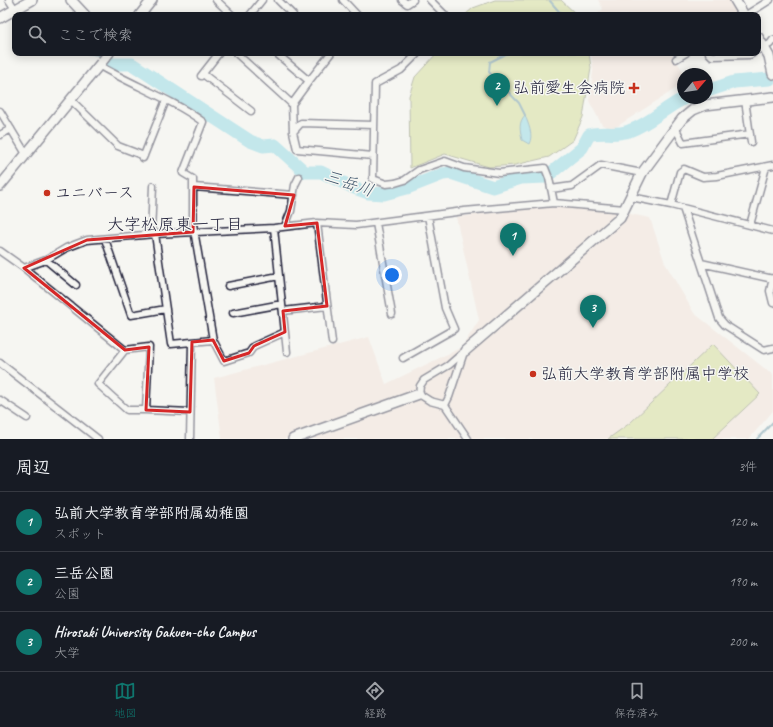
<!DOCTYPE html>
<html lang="ja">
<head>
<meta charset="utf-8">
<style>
	:root { --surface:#171b24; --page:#242831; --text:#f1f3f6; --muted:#9ea1a6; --line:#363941; --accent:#0f766e }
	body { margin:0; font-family:Caveat,"Klee One",sans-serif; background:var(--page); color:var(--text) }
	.compass { position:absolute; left:677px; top:68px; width:36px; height:36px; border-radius:50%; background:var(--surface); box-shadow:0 2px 10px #0003; rotate:61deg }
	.you { position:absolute; left:392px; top:275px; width:14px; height:14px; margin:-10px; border:3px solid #fff; border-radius:50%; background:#1a73e8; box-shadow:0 0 0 6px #1a73e833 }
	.badge { display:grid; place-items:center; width:26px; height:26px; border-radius:50%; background:var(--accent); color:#fff; font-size:13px; font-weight:700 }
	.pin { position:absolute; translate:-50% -33px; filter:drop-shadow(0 1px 2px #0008) }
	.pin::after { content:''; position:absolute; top:21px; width:14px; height:12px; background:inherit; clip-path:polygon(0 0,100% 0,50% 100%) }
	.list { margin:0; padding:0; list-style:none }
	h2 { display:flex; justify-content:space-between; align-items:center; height:52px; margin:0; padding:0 16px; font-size:17px }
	h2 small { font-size:13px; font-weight:400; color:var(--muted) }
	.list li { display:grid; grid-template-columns:26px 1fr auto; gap:12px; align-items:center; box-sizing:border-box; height:60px; padding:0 16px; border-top:1px solid var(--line) }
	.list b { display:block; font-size:15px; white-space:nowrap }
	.list p { margin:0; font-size:13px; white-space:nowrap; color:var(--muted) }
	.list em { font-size:13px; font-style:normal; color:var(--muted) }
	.icon { flex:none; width:22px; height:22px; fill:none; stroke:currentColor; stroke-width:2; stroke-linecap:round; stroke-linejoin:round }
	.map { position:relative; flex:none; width:773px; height:439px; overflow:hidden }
	.search { position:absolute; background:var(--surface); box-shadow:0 2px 10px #0003; left:12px; right:12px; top:12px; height:44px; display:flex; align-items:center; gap:10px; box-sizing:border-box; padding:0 14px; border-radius:8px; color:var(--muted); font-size:15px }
	.sheet { height:232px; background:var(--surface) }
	nav { display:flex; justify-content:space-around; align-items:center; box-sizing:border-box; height:56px; border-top:1px solid var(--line); background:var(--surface); font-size:11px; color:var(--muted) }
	nav a { display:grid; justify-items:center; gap:2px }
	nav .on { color:var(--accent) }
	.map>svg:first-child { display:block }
	.built { fill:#f1e1d8 }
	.green { fill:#cfda8d; stroke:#787e64 }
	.water { fill:#85d4e2; stroke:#5d8d9f }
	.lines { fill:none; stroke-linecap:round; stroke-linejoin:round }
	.stream { stroke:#5d8d9f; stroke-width:2 }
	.river { stroke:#85d4e2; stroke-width:13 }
	.street-casing { stroke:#22223b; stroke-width:9 }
	.secondary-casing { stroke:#22223b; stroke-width:12 }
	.street { stroke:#f6f6f2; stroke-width:6 }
	.secondary { stroke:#f6f6f2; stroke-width:9 }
	.marked { fill:none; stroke:#d62828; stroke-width:3; stroke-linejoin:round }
	.poi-dot { fill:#c8321e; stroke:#f6f6f2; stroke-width:1.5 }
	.labels { text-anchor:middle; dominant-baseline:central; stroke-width:3; stroke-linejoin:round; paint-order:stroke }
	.poi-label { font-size:16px; fill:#22223b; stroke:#f6f6f2; text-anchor:start }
	.water-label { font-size:17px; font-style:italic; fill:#40576d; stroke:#f6f6f2 }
	.neighbourhood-label { font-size:17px; fill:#22223b; stroke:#f6f6f2 }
</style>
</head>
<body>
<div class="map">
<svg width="773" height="439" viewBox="0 0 773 439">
	<rect width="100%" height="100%" fill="#f6f6f2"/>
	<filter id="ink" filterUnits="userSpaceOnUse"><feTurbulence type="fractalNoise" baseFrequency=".025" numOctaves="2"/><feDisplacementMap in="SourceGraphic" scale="8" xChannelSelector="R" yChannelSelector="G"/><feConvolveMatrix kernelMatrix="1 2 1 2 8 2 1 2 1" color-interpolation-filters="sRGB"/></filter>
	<g filter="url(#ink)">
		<path class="built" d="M 598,0 L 731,0 L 739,14 L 596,15 L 603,9 Z
			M 591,53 L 674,53 L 672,54 L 685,74 L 683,74 L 683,84 L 613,129 L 602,125 L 589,101 L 593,71 Z
			M 554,206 L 611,210 L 650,218 L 665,263 L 694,313 L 773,375 L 773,411 L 749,439 L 222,439 L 214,378 L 369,337 L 386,384 L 462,347 L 479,320 L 456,217 Z"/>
		<path class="green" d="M 495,0 L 561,0 L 577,15 L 465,15 L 473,8 Z
			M 437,53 L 589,53 L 591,68 L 583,117 L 573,140 L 549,157 L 515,165 L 489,167 L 445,154 L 410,168 L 409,96 L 415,77 Z
			M 713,344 L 760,394 L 712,439 L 608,439 L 630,423 Z"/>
		<path class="water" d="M 525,115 C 528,124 534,135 529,144 L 522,140 C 520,130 518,123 525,115 Z"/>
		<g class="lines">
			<path class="stream" d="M 13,0 L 15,4
				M 550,1 L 562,15
				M 20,13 L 21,15
				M 86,53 L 99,55 L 102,57
				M 508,53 L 490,62 L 489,72 L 519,103 L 525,115
				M 757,439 L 773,422"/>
			<path class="river" d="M 109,64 L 132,64 L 250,141 L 263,146 L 275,145 L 305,172 L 321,172 L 354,188 L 368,193 L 384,194 L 407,188 L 443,174 L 451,173 L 493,187 L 521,178 L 545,177
				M 707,91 L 734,82 L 770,79
				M 551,173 L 582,148 L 589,135 C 603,131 616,136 629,131 C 650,124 665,107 685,98"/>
			<defs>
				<path id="street" d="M 9,0 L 15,9
					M 216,0 L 232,15
					M 278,0 L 293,15
					M 343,0 L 357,15
					M 402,0 L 407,4 L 413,0
					M 430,0 L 445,15
					M 250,15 L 262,0
					M 746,15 L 770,0
					M 758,50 L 770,44 L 773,40
					M 236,53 L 292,104
					M 276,53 L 309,81 L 331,53
					M 418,53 L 401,70 L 375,84 L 373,179 L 386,184 L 395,183 L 405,180 L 419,170 L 445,161 L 464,168 L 499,173 L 545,168 L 549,178 L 554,203
					M 709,53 L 712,56 L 750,55 L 753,53
					M 676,59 L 686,53
					M 100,66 C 134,86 172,99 203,122 L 183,173 L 193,179 L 193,224 L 213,340 L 192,342 L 190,439
					M 203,74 L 251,111
					M 201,76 L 219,53
					M 309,81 L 292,104 L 293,132 L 297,149 L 373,156
					M 71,100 L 118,146 L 144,156
					M 745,100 L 751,142
					M 0,111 L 26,154
					M 675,127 L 683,143 L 750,134
					M 293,132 L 301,123 L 374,125
					M 0,135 L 11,129
					M 143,158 L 166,100
					M 194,187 L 294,195
					M 551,189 L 572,186 L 601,165 L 642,173
					M 631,197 L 671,205 L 773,231
					M 671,205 L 680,172 L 684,169 L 703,177 L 717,176 L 773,165
					M 683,208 L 719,318 L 725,325 L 764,350 L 773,348
					M 317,223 L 332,342
					M 376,223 L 392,314
					M 750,225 L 766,167
					M 285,226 L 291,211 L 295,185 L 299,177
					M 274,228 L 287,352
					M 151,234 L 153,186
					M 155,234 L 171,344 L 192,342
					M 105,239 L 131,315 L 166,309
					M 0,251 L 24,268 L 46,260 L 66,248 L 87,240 L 155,234 L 274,228 L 317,223 L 356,225 L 464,211 L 554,203 L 625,209
					M 46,260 L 76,285
					M 701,263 L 773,279
					M 24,268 L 125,350
					M 773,278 L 770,291 L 773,303
					M 228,286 L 279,276
					M 283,311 L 327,306
					M 233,313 L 282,304
					M 213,340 L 224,361 L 249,353 L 254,346 L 285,332
					M 149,347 L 146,410 L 127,410 L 98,384 L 125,350 Z
					M 465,351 L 449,365 L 424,380 L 420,386 L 419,394 L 430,401 L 445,405 L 468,439
					M 403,358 L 454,329 L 445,308 L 428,216
					M 0,363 L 98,439
					M 0,400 L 27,418
					M 445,405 L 449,397 L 464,352
					M 146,410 L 190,412"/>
				<path id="secondary" d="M 71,0 L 85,15
					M 735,0 L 744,15
					M 140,15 L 152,0
					M 0,18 L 32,0
					M 758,37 L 769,56 L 773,74
					M 0,186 L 109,53
					M 465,351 L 620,218 L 642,173 L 682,119 L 693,110 L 705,105 L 773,97
					M 293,439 L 419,394"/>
			</defs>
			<use href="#street" class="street-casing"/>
			<use href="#secondary" class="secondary-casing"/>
			<use href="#street" class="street"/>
			<use href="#secondary" class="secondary"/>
		</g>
	</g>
	<path d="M0 0H773V439H0ZM 194,187 L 294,195 L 285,226 L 317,223 L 327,306 L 283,311 L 285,332 L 254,346 L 249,353 L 224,361 L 213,340 L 192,342 L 190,412 L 146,410 L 149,347 L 125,350 L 24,268 L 87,240 L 193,232 Z" fill="#f6f6f2" fill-opacity=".55" fill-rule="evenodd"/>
	<path class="marked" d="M 194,187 L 294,195 L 285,226 L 317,223 L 327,306 L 283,311 L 285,332 L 254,346 L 249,353 L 224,361 L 213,340 L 192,342 L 190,412 L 146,410 L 149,347 L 125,350 L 24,268 L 87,240 L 193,232 Z"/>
	<g class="poi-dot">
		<path d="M632 82h4v4h4v4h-4v4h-4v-4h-4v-4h4z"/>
		<circle cx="47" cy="193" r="4"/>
		<circle cx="533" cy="374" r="4"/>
	</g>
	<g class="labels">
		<g class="poi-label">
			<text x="625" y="88" text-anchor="end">弘前愛生会病院</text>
			<text x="55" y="193">ユニバース</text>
			<text x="541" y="374">弘前大学教育学部附属中学校</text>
		</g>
		<g class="water-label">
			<text transform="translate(349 183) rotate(19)">三岳川</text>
		</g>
		<g class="neighbourhood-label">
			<text x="175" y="224">大字松原東一丁目</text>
		</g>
	</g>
</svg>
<svg class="compass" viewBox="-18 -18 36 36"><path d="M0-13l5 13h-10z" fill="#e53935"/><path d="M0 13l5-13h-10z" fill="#9ea1a6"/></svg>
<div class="you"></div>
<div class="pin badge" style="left:513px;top:256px">1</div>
<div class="pin badge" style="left:497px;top:106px">2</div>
<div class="pin badge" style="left:593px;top:328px">3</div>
<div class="search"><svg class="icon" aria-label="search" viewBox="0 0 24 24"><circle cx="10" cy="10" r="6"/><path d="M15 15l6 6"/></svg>ここで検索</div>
</div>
<section class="sheet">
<h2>周辺<small>3件</small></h2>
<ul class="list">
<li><span class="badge">1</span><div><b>弘前大学教育学部附属幼稚園</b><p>スポット</p></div><em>120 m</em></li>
<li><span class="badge">2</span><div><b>三岳公園</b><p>公園</p></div><em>190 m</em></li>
<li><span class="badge">3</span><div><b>Hirosaki University Gakuen-cho Campus</b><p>大学</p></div><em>200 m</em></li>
</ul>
</section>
<nav>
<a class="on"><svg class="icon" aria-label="map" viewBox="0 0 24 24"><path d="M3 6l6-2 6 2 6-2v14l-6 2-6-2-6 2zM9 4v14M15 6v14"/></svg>地図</a>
<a><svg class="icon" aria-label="directions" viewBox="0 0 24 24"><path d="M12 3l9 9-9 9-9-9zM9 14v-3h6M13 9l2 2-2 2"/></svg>経路</a>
<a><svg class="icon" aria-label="saved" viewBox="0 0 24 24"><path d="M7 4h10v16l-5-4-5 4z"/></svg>保存済み</a>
</nav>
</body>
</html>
